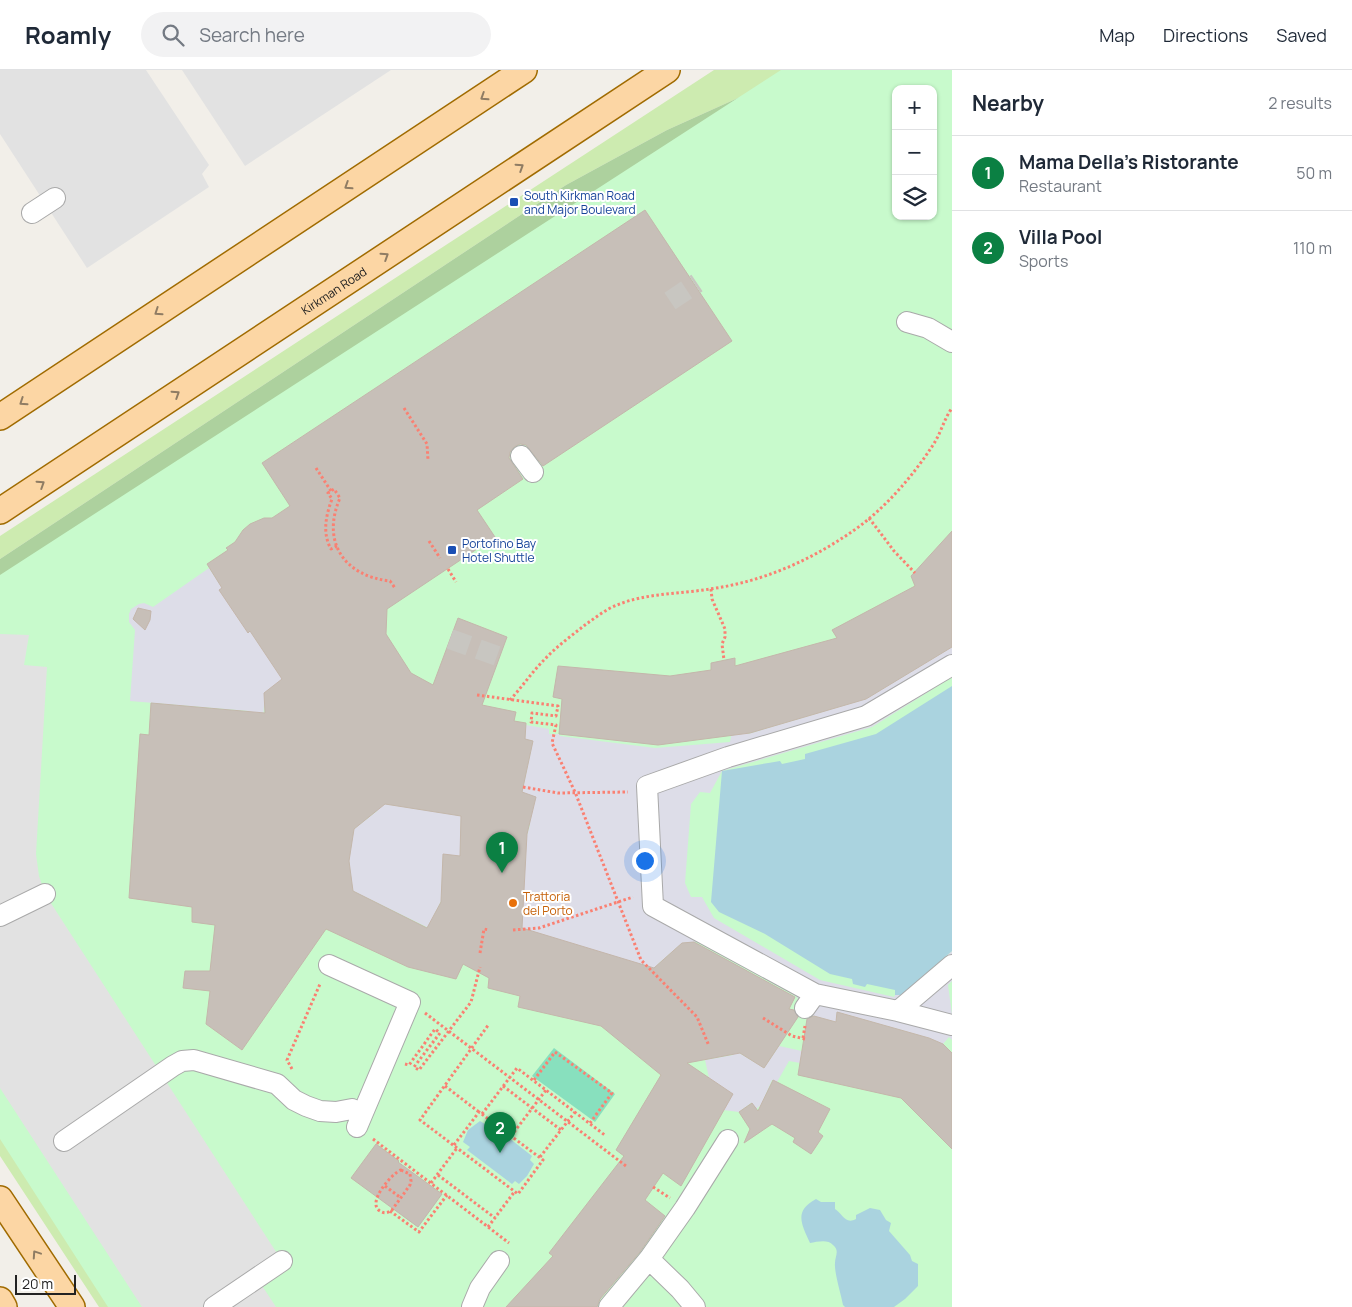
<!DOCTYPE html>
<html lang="en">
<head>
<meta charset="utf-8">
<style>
	:root { --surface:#fff; --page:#f2f2f3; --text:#1f2937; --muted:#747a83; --line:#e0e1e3; --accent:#0b8043 }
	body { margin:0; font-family:Manrope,sans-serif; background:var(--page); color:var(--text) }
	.controls { position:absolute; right:15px; top:15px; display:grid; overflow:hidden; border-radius:10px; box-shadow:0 1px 4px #0004 }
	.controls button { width:45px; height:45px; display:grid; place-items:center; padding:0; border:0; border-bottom:1px solid var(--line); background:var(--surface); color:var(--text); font:25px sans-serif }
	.scale { position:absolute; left:15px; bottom:12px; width:61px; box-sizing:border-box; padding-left:5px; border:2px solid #222; border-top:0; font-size:14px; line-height:18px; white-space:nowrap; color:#222; -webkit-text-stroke:4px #fff; paint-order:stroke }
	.you { position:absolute; left:644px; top:790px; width:18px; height:18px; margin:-12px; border:4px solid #fff; border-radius:50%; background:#1a73e8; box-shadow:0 0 0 8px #1a73e833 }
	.badge { display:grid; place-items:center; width:32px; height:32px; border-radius:50%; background:var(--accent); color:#fff; font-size:16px; font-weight:700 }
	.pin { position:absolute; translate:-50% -41px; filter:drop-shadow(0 1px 2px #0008) }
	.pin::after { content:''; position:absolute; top:26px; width:18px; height:15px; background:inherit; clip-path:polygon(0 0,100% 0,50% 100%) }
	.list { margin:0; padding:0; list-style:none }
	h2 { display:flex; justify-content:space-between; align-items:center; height:65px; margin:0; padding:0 20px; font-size:21px }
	h2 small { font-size:16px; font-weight:400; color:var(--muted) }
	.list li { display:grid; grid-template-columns:32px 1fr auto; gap:15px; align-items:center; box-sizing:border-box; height:75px; padding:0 20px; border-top:1px solid var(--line) }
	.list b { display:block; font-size:19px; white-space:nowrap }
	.list p { margin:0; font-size:16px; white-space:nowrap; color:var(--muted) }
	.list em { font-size:16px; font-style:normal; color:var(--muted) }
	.icon { flex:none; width:28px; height:28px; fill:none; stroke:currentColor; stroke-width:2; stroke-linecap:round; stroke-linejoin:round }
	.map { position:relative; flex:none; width:952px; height:1237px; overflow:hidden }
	header { display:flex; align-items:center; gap:30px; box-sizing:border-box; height:70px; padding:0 25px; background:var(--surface); border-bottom:1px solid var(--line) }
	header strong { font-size:24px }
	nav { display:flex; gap:28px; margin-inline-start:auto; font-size:18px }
	.search { width:350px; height:45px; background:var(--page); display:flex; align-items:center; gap:12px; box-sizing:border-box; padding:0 18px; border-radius:28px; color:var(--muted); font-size:19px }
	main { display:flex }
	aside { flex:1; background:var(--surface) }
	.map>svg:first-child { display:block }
	.grass { fill:#cdebb0 }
	.forest { fill:#add19e }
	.park { fill:#c8facc; fill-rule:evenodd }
	.pitch { fill:#88e0be }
	.parking { fill:#e2e2e2 }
	.plaza { fill:#dddde8 }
	.water { fill:#aad3df }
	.building { fill:#c7bfb8; stroke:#c4b6ab; fill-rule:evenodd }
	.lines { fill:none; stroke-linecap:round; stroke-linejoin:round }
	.minor-tunnel { stroke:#c8c6c1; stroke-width:20; stroke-dasharray:20 10; stroke-linecap:butt }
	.minor-casing { stroke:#a9a9a9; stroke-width:22 }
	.major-casing { stroke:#a06b00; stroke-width:28 }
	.path { stroke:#fa8072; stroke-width:3; stroke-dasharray:2.5 2.5; stroke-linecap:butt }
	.minor { stroke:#fff; stroke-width:20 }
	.major { stroke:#fcd6a4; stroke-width:25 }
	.oneway { stroke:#8f7c63 }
	.transit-dot { fill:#1a4fb4; stroke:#fff; stroke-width:2 }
	.food-dot { fill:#e8710a; stroke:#fff; stroke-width:2 }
	.labels { text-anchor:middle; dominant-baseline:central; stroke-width:4; stroke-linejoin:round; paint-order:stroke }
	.transit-label { font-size:12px; fill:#164399; stroke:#fff; text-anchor:start }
	.street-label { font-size:12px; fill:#222; stroke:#fff }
	.food-label { font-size:12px; fill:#c56008; stroke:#fff; text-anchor:start }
</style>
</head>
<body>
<header>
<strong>Roamly</strong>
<div class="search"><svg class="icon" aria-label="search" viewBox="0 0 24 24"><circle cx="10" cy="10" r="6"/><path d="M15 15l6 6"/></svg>Search here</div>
<nav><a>Map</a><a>Directions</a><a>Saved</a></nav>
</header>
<main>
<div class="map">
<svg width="952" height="1237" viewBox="0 0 952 1237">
	<rect width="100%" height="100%" fill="#f2efe9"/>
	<path class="grass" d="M 714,0 L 800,0 L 667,60 L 566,115 L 0,489 L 0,466 Z
		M 0,1067 L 111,1237 L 99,1237 L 0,1086 Z"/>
	<path class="forest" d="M 800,0 L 952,0 L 933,19 L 896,19 L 0,550 L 0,489 L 566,115 L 667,60 Z"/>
	<path class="park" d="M 781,0 L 952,0 L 952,1237 L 108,1237 L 0,1069 L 0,505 ZM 896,19 L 933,19 L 933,146 L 896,146 Z"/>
	<path class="pitch" d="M 554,978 L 615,1024 L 595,1052 L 532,1006 Z"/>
	<path class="parking" d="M 0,0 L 146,0 L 209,95 L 202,104 L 209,117 L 87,198 L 0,64 Z
		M 182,0 L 391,0 L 245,96 Z
		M 0,564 L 29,565 L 24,595 L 47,597 L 36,784 L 39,806 L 45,824 L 282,1191 L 257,1208 L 276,1237 L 142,1237 L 0,1018 Z"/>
	<path class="plaza" d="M 209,498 L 266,584 L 287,608 L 265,623 L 263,649 L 249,641 L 130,631 L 135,560 L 129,552 L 129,544 L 131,539 L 139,534 L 144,533 L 153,537 Z
		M 952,577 L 952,607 L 872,657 L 722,701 L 710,723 L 700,722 L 691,734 L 685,813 L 691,827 L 702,827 L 714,848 L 820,910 L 894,927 L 895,925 L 901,925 L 952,881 L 952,911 L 948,915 L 952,944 L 952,970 L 949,967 L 943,974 L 929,968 L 837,942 L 836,952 L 810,945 L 796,926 L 703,871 L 682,873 L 658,894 L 676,918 L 513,860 L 522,846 L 527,765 L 530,755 L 522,723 L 533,671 L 525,669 L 526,655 L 549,659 L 549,664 L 559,664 L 560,666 L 655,678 L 730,672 L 731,666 L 747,661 L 748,664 L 866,629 Z
		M 372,732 L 461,746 L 460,786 L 443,785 L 441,831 L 433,847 L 449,856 L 437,862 L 353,821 L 349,791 L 354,759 L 377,741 Z
		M 779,976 L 802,981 L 800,993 L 789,991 L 777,1012 L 772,1010 L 761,1035 L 756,1039 L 751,1033 L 739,1042 L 723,1040 L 709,1008 L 705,990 L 733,985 L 736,981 L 764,998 Z"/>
	<path class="water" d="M 952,616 L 952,881 L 901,925 L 895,925 L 895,920 L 867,914 L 865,917 L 853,914 L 852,909 L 830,904 L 765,864 L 719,842 L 711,832 L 722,701 L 780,691 L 782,694 L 805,689 L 805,684 L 876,664 Z
		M 480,1051 L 485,1054 L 487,1051 L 532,1086 L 530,1090 L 534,1094 L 527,1106 L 519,1114 L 515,1111 L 512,1114 L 467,1080 L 470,1077 L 463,1072 L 468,1060 Z
		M 816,1129 L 821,1132 L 835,1132 L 835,1139 C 842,1143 845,1155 856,1149 L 856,1145 L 870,1138 L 880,1140 L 886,1150 L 891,1153 L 889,1161 L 910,1185 L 912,1191 L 918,1194 L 918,1216 L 905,1229 L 894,1237 L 845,1237 L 843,1235 C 841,1224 834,1202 835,1193 C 835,1186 840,1181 833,1175 C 828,1169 817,1172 810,1173 C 801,1153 794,1141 816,1129 Z"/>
	<path class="building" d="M 645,140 L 732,271 L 543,396 L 526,375 L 520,374 L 514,377 L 510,382 L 509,388 L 523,409 L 477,440 L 495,467 L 387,539 L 386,564 L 411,603 L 433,615 L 458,548 L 507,567 L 482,635 L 516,642 L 514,651 L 526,653 L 525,669 L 533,671 L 522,722 L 536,727 L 527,764 L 522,858 L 654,898 L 682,873 L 694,872 L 795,927 L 789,939 L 794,940 L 798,947 L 764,998 L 740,983 L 687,993 L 733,1024 L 681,1116 L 663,1103 L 645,1130 L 665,1146 L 640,1182 L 600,1229 L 597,1237 L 506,1237 L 553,1186 L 549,1183 L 624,1086 L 616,1080 L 661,1005 L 601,956 L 518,937 L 520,926 L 488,918 L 489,908 L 463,894 L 456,909 L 408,897 L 326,859 L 242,980 L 206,954 L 210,921 L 183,918 L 185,901 L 210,901 L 215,855 L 192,852 L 192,837 L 129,828 L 140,664 L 149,665 L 151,633 L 265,643 L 264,623 L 282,609 L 250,561 L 248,563 L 219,520 L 222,518 L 207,494 L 228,480 L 226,478 L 235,472 L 243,460 L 250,454 L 264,448 L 272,448 L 290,436 L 262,393 ZM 385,734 L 461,746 L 460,786 L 443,784 L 441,832 L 427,858 L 353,821 L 349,791 L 354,759 Z
		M 952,461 L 952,577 L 866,629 L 750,663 L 658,675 L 559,664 L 562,629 L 553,627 L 558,596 L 670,606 L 711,600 L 711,593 L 735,588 L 735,596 L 837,568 L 832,560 L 915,516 L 911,506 Z
		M 138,538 L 151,541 L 150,550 L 145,560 L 133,549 Z
		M 837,942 L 929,968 L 943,974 L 952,983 L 952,1079 L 901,1028 L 798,1005 L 807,949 L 814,946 L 836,952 Z
		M 773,1010 L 830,1039 L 818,1062 L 823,1066 L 811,1084 L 793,1072 L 795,1068 L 772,1054 L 744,1073 L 750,1059 L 739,1042 L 752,1033 L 758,1041 Z
		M 376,1074 L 399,1091 L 398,1092 L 442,1124 L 418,1157 L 351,1108 Z"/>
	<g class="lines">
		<path class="minor-tunnel" d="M 670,231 L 697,213
			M 450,569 L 500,587"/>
		<defs>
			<path id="minor" d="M 32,143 L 55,128
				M 907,252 L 928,258 L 952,272
				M 521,386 L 533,402
				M 952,595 L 866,646 L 728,687 L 647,716 L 653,836 L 815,924 L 898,941 L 952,895
				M 0,846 L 45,824
				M 329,895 L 410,932 L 357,1057
				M 805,938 L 815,924
				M 898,941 L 952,955
				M 64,1071 L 173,996 L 182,991 L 194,990 L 277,1014 L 294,1030 L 306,1036 L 320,1041 L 336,1042 L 352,1039 L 362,1044
				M 649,1189 L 680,1219 L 695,1237
				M 214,1237 L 282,1191
				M 472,1237 L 480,1218 L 499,1191
				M 609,1237 L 649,1189 L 685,1138 L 728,1070"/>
			<g id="major">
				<path d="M 0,347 L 524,0"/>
				<path id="s1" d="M 0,441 L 667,0"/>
				<path d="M 0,1129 L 72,1237"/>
				<path d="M 0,1230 L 4,1237"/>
			</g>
		</defs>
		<use href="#minor" class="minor-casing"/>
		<use href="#major" class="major-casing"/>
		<path class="path" d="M 404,338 L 427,374 L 428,390
			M 316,398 L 331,421
			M 869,448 L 894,481 L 915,503
			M 429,471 L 440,488
			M 337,476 L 331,479 C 322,463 326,445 332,429 L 328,423 L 334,419 L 340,428 C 321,472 344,506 390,511 L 395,518
			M 448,499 L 456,512
			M 711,519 L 712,529 L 725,559 L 725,567 L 722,574 L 724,590
			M 477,625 L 558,636 L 556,646 L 532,643 L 531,652 L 556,655 L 552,673 L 575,722 L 641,890 L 697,947 L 709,976
			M 510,630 C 522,617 532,602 544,590 C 556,577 571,566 585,555 C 595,548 606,539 617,535 C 646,523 680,524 710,519 C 760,512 805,493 847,465 C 881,443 911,409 933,375 C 941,363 944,349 952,338
			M 523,717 L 558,723 L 628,722
			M 513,860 L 539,858 L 633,827
			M 480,883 L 484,859 L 489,860
			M 425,943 L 626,1096
			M 763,948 L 792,966 L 805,969
			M 803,968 L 805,956
			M 405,994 L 409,995 L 435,959 L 440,963 L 414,997 L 419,1000 L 471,932 L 480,897
			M 292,999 L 287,990 L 320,914
			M 534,1010 L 555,982 L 612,1023 L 590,1053
			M 445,1016 L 479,1042
			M 503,1016 L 561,1060
			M 482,1044 L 517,998 L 606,1066
			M 511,1066 L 546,1020
			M 373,1069 L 509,1173
			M 454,1075 L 479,1042 L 543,1090 L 518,1124 L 420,1050 L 489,954
			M 540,1087 L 575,1042
			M 401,1100 L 410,1104 L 411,1111 L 410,1115 L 392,1140 C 388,1143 384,1144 380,1141 C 366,1133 392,1103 401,1100 Z
			M 438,1105 L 495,1148
			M 431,1113 L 457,1078
			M 385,1116 L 401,1128
			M 653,1117 L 670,1128
			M 390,1141 L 419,1162 L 447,1125
			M 488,1157 L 515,1121"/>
		<use href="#minor" class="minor"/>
		<use href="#major" class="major"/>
	</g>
	<defs><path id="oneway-chevron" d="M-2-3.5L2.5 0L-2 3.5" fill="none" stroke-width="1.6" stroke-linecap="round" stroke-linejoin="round" transform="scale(1.25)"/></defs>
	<g class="oneway">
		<use href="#oneway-chevron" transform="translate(484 27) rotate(147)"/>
		<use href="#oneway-chevron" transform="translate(520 97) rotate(-33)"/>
		<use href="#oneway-chevron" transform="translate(348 116) rotate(147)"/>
		<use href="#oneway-chevron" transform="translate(385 186) rotate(-33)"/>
		<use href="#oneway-chevron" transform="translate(158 242) rotate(146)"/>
		<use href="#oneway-chevron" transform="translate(176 324) rotate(-33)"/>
		<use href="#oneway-chevron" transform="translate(23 332) rotate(146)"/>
		<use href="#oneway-chevron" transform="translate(41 414) rotate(-33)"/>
		<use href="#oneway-chevron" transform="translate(36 1184) rotate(-124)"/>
	</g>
	<g class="transit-dot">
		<rect x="509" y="127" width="10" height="10" rx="2.5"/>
		<rect x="447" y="475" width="10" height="10" rx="2.5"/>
	</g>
	<circle class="food-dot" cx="513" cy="833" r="5"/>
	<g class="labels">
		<g class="transit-label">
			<text x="524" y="125">South Kirkman Road<tspan x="524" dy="14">and Major Boulevard</tspan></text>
			<text x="462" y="473">Portofino Bay<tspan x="462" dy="14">Hotel Shuttle</tspan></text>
		</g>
		<g class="street-label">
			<text stroke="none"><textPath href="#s1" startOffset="400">Kirkman Road</textPath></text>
		</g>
		<g class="food-label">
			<text x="523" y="826">Trattoria<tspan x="523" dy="14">del Porto</tspan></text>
		</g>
	</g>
</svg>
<div class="controls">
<button>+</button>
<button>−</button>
<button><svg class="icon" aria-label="layers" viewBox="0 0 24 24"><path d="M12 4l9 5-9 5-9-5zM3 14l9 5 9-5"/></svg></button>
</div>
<div class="scale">20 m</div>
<div class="you"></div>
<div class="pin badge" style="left:502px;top:803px">1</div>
<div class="pin badge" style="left:500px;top:1083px">2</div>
</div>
<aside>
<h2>Nearby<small>2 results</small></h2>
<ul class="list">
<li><span class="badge">1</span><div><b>Mama Della's Ristorante</b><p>Restaurant</p></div><em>50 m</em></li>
<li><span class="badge">2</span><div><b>Villa Pool</b><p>Sports</p></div><em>110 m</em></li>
</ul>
</aside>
</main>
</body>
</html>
